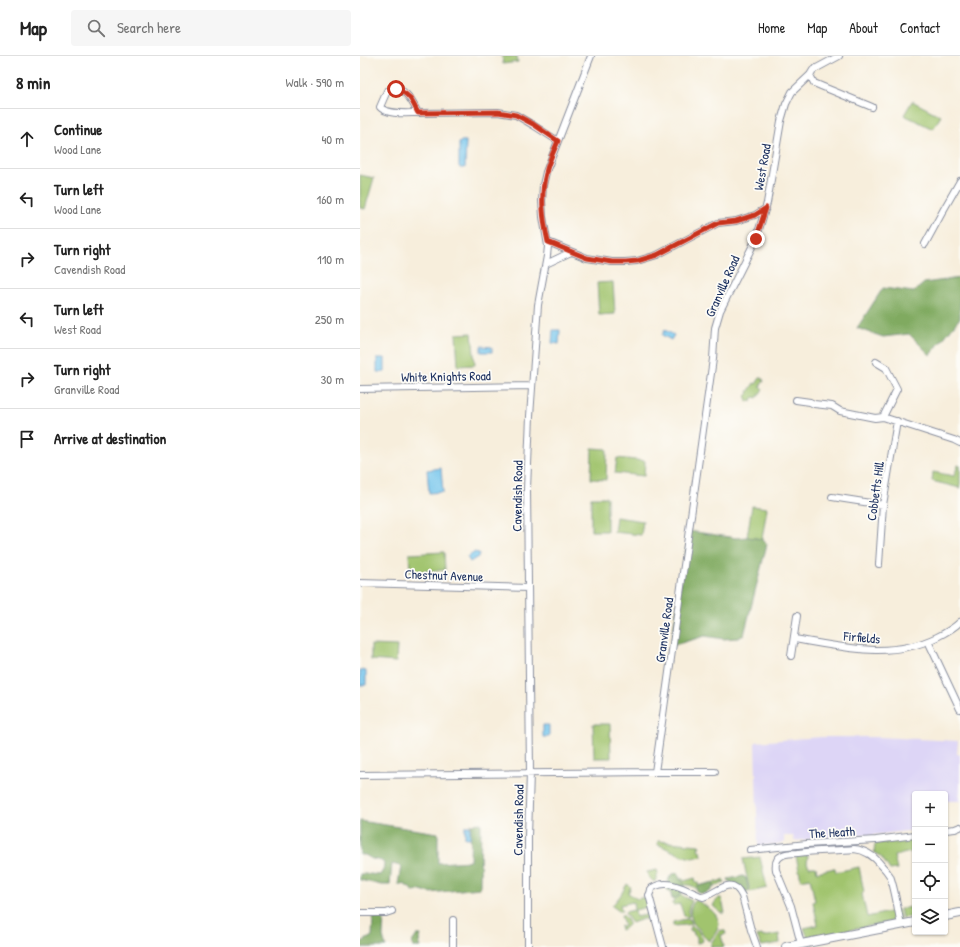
<!DOCTYPE html>
<html lang="en">
<head>
<meta charset="utf-8">
<style>
	:root { --surface:#fff; --page:#f6f6f6; --text:#222; --muted:#767676; --line:#e0e0e0 }
	body { margin:0; font-family:"Patrick Hand",sans-serif; background:var(--page); color:var(--text) }
	.controls { position:absolute; right:12px; bottom:12px; display:grid; overflow:hidden; border-radius:4px; box-shadow:0 1px 3px #0004 }
	.controls button { width:36px; height:36px; display:grid; place-items:center; padding:0; border:0; border-bottom:1px solid var(--line); background:var(--surface); color:var(--text); font:20px sans-serif }
	.stop { position:absolute; width:12px; height:12px; margin:-9px; border:3px solid #c8321e; border-radius:50%; background:#fff }
	.stop.end { background:#c8321e; border-color:#fff; box-shadow:0 1px 4px #0008 }
	.list { margin:0; padding:0; list-style:none }
	h2 { display:flex; justify-content:space-between; align-items:center; height:52px; margin:0; padding:0 16px; font-size:17px }
	h2 small { font-size:13px; font-weight:400; color:var(--muted) }
	.list li { display:grid; grid-template-columns:26px 1fr auto; gap:12px; align-items:center; box-sizing:border-box; height:60px; padding:0 16px; border-top:1px solid var(--line) }
	.list b { display:block; font-size:15px; white-space:nowrap }
	.list p { margin:0; font-size:13px; white-space:nowrap; color:var(--muted) }
	.list em { font-size:13px; font-style:normal; color:var(--muted) }
	.icon { flex:none; width:22px; height:22px; fill:none; stroke:currentColor; stroke-width:2; stroke-linecap:round; stroke-linejoin:round }
	.map { position:relative; flex:none; width:600px; height:891px; overflow:hidden }
	header { display:flex; align-items:center; gap:24px; box-sizing:border-box; height:56px; padding:0 20px; background:var(--surface); border-bottom:1px solid var(--line) }
	header strong { font-size:19px }
	nav { display:flex; gap:22px; margin-inline-start:auto; font-size:14px }
	.search { width:280px; height:36px; background:var(--page); display:flex; align-items:center; gap:10px; box-sizing:border-box; padding:0 14px; border-radius:4px; color:var(--muted); font-size:15px }
	main { display:flex }
	aside { flex:1; background:var(--surface) }
	.map>svg:first-child { display:block }
	.built { fill:#ddd5f6 }
	.green { fill:#a1c46e; stroke:#5e7a66 }
	.forest { fill:#80aa61; stroke:#4e6c60 }
	.water { fill:#70c3ec; stroke:#4679a5 }
	.lines { fill:none; stroke-linecap:round; stroke-linejoin:round }
	.minor-casing { stroke:#898e9d; stroke-width:8 }
	.secondary-casing { stroke:#898e9d; stroke-width:10 }
	.minor { stroke:#fff; stroke-width:6 }
	.secondary { stroke:#fff; stroke-width:8 }
	.route { stroke:#c8321e; stroke-width:5 }
	.labels { text-anchor:middle; dominant-baseline:central; stroke-width:3.5; stroke-linejoin:round; paint-order:stroke }
	.street-label { font-size:13px; fill:#1b2f5e; stroke:#fdfcf7 }
</style>
</head>
<body>
<header>
<strong>Map</strong>
<div class="search"><svg class="icon" aria-label="search" viewBox="0 0 24 24"><circle cx="10" cy="10" r="6"/><path d="M15 15l6 6"/></svg>Search here</div>
<nav><a>Home</a><a>Map</a><a>About</a><a>Contact</a></nav>
</header>
<main>
<aside>
<h2>8 min<small>Walk · 590 m</small></h2>
<ul class="list">
<li><svg class="icon" aria-label="ahead" viewBox="0 0 24 24"><path d="M12 20V5M6 11l6-6 6 6"/></svg><div><b>Continue</b><p>Wood Lane</p></div><em>40 m</em></li>
<li><svg class="icon" aria-label="left" viewBox="0 0 24 24"><path d="M17 20v-9H6M10 6l-5 5 5 5"/></svg><div><b>Turn left</b><p>Wood Lane</p></div><em>160 m</em></li>
<li><svg class="icon" aria-label="right" viewBox="0 0 24 24"><path d="M7 20v-9h11M14 6l5 5-5 5"/></svg><div><b>Turn right</b><p>Cavendish Road</p></div><em>110 m</em></li>
<li><svg class="icon" aria-label="left" viewBox="0 0 24 24"><path d="M17 20v-9H6M10 6l-5 5 5 5"/></svg><div><b>Turn left</b><p>West Road</p></div><em>250 m</em></li>
<li><svg class="icon" aria-label="right" viewBox="0 0 24 24"><path d="M7 20v-9h11M14 6l5 5-5 5"/></svg><div><b>Turn right</b><p>Granville Road</p></div><em>30 m</em></li>
<li><svg class="icon" aria-label="arrive" viewBox="0 0 24 24"><path d="M6 21V4h12l-3 4 3 4H6"/></svg><div><b>Arrive at destination</b></div></li>
</ul>
</aside>
<div class="map">
<svg width="600" height="891" viewBox="0 0 600 891">
	<rect width="100%" height="100%" fill="#fdfcf7"/>
	<filter id="ink" filterUnits="userSpaceOnUse"><feTurbulence type="fractalNoise" baseFrequency=".025" numOctaves="2"/><feDisplacementMap in="SourceGraphic" scale="8" xChannelSelector="R" yChannelSelector="G"/><feConvolveMatrix kernelMatrix="1 2 1 2 8 2 1 2 1" color-interpolation-filters="sRGB"/></filter>
	<filter id="wash" filterUnits="userSpaceOnUse"><feTurbulence type="fractalNoise" baseFrequency=".012" numOctaves="4" result="noise"/><feDisplacementMap in="SourceGraphic" scale="16" xChannelSelector="R" yChannelSelector="G"/><feGaussianBlur stdDeviation="0.9" result="paint"/><feColorMatrix in="noise" values="0 0 0 0 0 0 0 0 0 0 0 0 0 0 0 0 0 1.4 0 .05"/><feComposite in="paint" operator="in"/></filter>
	<g filter="url(#wash)">
		<rect width="100%" height="100%" fill="#f7eedc"/>
		<path class="built" d="M 461,681 L 519,681 L 598,685 L 597,698 L 600,699 L 600,737 L 599,739 L 600,741 L 600,745 L 586,745 L 586,742 L 585,742 L 585,738 L 555,738 L 555,774 L 513,779 L 477,780 L 434,785 L 433,780 L 424,780 L 424,787 L 398,790 L 395,686 Z"/>
		<path class="green" d="M 142,0 L 157,0 L 158,6 L 143,8 Z
			M 552,45 L 581,60 L 573,73 L 544,59 Z
			M 0,119 L 14,122 L 5,153 L 0,152 Z
			M 253,226 L 255,258 L 239,259 L 237,227 Z
			M 112,277 L 115,309 L 98,310 L 96,278 Z
			M 400,322 L 402,322 L 404,325 L 400,330 L 403,333 L 397,342 L 394,341 L 391,345 L 389,344 L 388,346 L 386,345 L 387,343 L 385,341 L 389,337 L 388,336 L 394,327 L 396,328 Z
			M 232,392 L 247,393 L 246,424 L 231,423 Z
			M 257,402 L 285,405 L 284,420 L 255,417 Z
			M 598,409 L 600,410 L 600,432 L 572,425 L 573,416 L 594,420 Z
			M 231,441 L 247,441 L 247,475 L 231,475 Z
			M 392,450 L 407,452 L 402,483 L 387,481 Z
			M 256,461 L 283,465 L 281,479 L 254,476 Z
			M 84,496 L 85,514 L 50,516 L 49,498 Z
			M 11,589 L 37,590 L 36,606 L 11,604 Z
			M 233,668 L 250,668 L 251,702 L 234,702 Z
			M 555,781 L 555,795 L 534,800 L 537,813 L 530,814 L 522,802 L 514,796 L 515,788 Z
			M 298,785 L 339,789 L 340,791 L 338,791 L 339,795 L 341,795 L 342,800 L 332,802 L 323,800 L 297,788 Z
			M 448,799 L 447,807 L 449,811 L 456,811 L 457,816 L 475,812 L 476,816 L 499,811 L 504,836 L 502,838 L 507,861 L 538,854 L 540,864 L 448,882 L 444,872 L 458,869 L 453,846 L 455,845 L 450,822 L 441,824 L 436,800 Z
			M 400,801 L 407,832 L 390,836 L 383,803 Z
			M 297,814 L 298,817 L 297,819 L 297,824 L 294,826 L 288,820 L 287,816 Z
			M 335,822 L 336,827 L 338,827 L 339,830 L 364,824 L 365,827 C 356,829 349,835 340,836 C 336,832 331,828 325,829 L 320,823 L 323,823 L 324,825 Z
			M 267,828 L 271,831 L 268,837 L 277,843 L 285,841 L 287,851 L 275,854 L 276,861 L 286,859 L 286,857 L 289,856 L 288,863 L 283,863 L 272,867 C 271,866 265,858 265,856 L 274,854 L 273,846 L 260,849 L 262,855 L 259,855 L 252,850 L 260,840 Z
			M 321,839 L 332,845 L 329,851 L 329,861 L 324,860 L 320,848 L 313,849 L 312,847 L 314,846 L 313,842 L 317,842 Z
			M 359,842 L 361,842 L 362,844 L 365,857 L 361,857 L 353,850 L 355,846 Z
			M 336,844 C 355,855 369,865 349,885 C 344,882 343,877 339,873 C 337,871 335,870 334,868 C 331,864 329,854 332,849 C 333,846 335,846 336,844 Z
			M 555,850 L 555,860 L 542,862 L 540,853 Z
			M 261,859 L 263,859 C 270,866 271,869 261,874 L 260,871 L 264,869 Z
			M 326,863 L 330,863 L 332,868 L 325,869 L 313,870 L 313,866 Z
			M 330,870 L 332,870 L 338,874 L 343,884 L 342,886 L 337,887 L 337,881 L 335,879 L 334,879 L 333,875 L 330,875 Z
			M 360,874 L 365,875 L 366,878 L 361,879 L 364,891 L 351,891 L 351,887 Z
			M 419,878 L 420,887 L 402,890 L 401,889 L 397,880 L 402,879 L 403,881 Z"/>
		<path class="forest" d="M 600,222 L 600,262 L 570,299 L 549,278 L 523,281 L 497,272 L 523,232 L 554,236 L 564,227 Z
			M 329,475 L 376,482 L 387,481 L 402,483 L 407,488 L 384,579 L 378,582 L 363,583 L 345,580 L 311,590 Z
			M 0,765 L 78,777 L 78,807 L 110,805 L 111,768 L 121,767 L 120,832 L 70,837 L 61,834 L 55,836 L 44,828 L 38,828 L 41,810 L 32,808 L 30,829 L 21,829 L 0,824 L 0,818 L 10,818 L 20,819 L 23,814 L 24,808 L 22,805 L 12,803 L 5,799 L 0,799 Z
			M 318,816 L 320,823 L 325,829 C 321,838 322,841 312,843 L 310,835 L 308,835 C 306,829 308,824 311,819 Z
			M 383,820 L 386,822 L 389,835 L 383,837 C 378,833 370,829 368,823 Z
			M 354,826 C 355,836 344,840 337,836 L 338,830 Z
			M 24,861 L 23,881 L 26,891 L 0,891 L 0,887 L 12,880 L 13,862 Z
			M 57,879 L 61,879 L 59,886 L 61,891 L 53,891 L 52,886 Z"/>
		<path class="water" d="M 101,85 L 106,85 L 105,112 L 100,112 L 99,110 L 99,87 Z
			M 193,274 L 200,274 L 199,288 L 192,287 Z
			M 305,274 L 314,279 L 311,284 L 302,279 Z
			M 121,290 L 132,291 L 132,296 L 121,296 Z
			M 17,302 L 25,302 L 25,316 L 17,316 Z
			M 81,412 L 83,436 L 69,437 L 67,414 Z
			M 115,496 L 118,497 L 119,498 L 118,501 L 110,506 L 107,501 Z
			M 0,614 L 6,615 L 6,629 L 0,629 Z
			M 183,669 L 189,669 L 189,681 L 183,681 Z
			M 105,770 L 110,770 L 110,782 L 105,782 Z"/>
	</g>
	<g filter="url(#ink)">
		<g class="lines">
			<defs>
				<path id="minor" d="M 479,0 L 453,14 L 450,19 L 454,27 L 461,30 L 512,51
					M 58,57 C 52,45 44,27 27,35 L 20,51 C 27,59 47,57 58,57 L 138,56 L 156,59 L 173,69 L 198,85
					M 188,186 L 227,202 L 252,206 L 265,206 L 277,205 L 297,199 L 358,167 L 376,165 L 395,159 L 406,152
					M 565,188 L 584,153 L 600,125
					M 186,208 L 211,196
					M 516,306 L 526,312 L 537,333 L 523,361
					M 0,333 L 172,330
					M 436,344 L 450,346 L 454,348 L 472,350 L 480,355 L 515,362 L 523,361 L 594,384 L 600,387
					M 472,441 L 523,449
					M 519,508 L 523,449 L 537,365
					M 0,527 L 168,532
					M 434,583 C 483,591 530,604 577,581 C 585,577 594,572 600,566
					M 568,585 L 600,653
					M 431,600 L 437,560
					M 295,716 L 353,303 L 355,272 L 360,255 L 396,183 L 402,164 L 407,147 L 421,65 L 426,48 L 432,36 L 450,19
					M 0,719 L 295,716 L 355,716
					M 585,774 L 595,773 L 600,771
					M 390,794 L 447,788 L 516,784 L 555,779
					M 0,857 L 26,857 L 32,855
					M 441,888 L 431,850 L 416,814 C 415,808 416,802 423,799 C 427,797 434,797 438,797 C 457,794 476,795 494,793 C 507,794 515,801 522,810 C 525,813 528,817 530,820 C 535,833 538,855 541,869
					M 93,891 L 93,864
					M 168,891 L 168,780 L 170,717 L 167,433 L 170,360 L 178,249 L 187,200 L 188,190 L 183,161 L 182,145 L 183,129 L 186,116 L 231,0
					M 303,891 L 289,839 C 290,838 291,834 291,833 C 292,831 294,831 296,830 C 310,823 330,836 343,841 C 358,837 371,818 382,840 L 391,874 L 397,891"/>
				<path id="secondary" d="M 585,860 L 600,857
					M 426,891 L 555,866"/>
			</defs>
			<use href="#minor" class="minor-casing"/>
			<use href="#secondary" class="secondary-casing"/>
			<use href="#minor" class="minor"/>
			<use href="#secondary" class="secondary"/>
		</g>
	</g>
	<g class="lines" filter="url(#ink)">
		<path class="route" d="M 36,33 C 50,38 52,45 58,57 L 138,56 L 156,59 L 173,68 L 198,85 C 194,95 188,106 186,117 C 180,141 183,163 188,186 L 227,202 L 252,206 L 266,206 L 277,205 L 297,199 L 358,167 L 376,165 L 395,159 L 406,152 L 396,183"/>
	</g>
	<g class="labels">
		<g class="street-label">
			<text transform="translate(402 111) rotate(-80)">West Road</text>
			<text transform="translate(362 230) rotate(-66)">Granville Road</text>
			<text transform="translate(86 320) rotate(-1)">White Knights Road</text>
			<text transform="translate(515 435) rotate(-82)">Cobbetts Hill</text>
			<text transform="translate(157 440) rotate(-89)">Cavendish Road</text>
			<text transform="translate(84 519) rotate(2)">Chestnut Avenue</text>
			<text transform="translate(304 574) rotate(-82)">Granville Road</text>
			<text transform="translate(502 581) rotate(5)">Firfields</text>
			<text transform="translate(158 764) rotate(-89)">Cavendish Road</text>
			<text transform="translate(472 776) rotate(-3)">The Heath</text>
		</g>
	</g>
</svg>
<div class="controls">
<button>+</button>
<button>−</button>
<button><svg class="icon" aria-label="locate" viewBox="0 0 24 24"><circle cx="12" cy="12" r="6"/><path d="M12 2v4M12 18v4M2 12h4M18 12h4"/></svg></button>
<button><svg class="icon" aria-label="layers" viewBox="0 0 24 24"><path d="M12 4l9 5-9 5-9-5zM3 14l9 5 9-5"/></svg></button>
</div>
<div class="stop" style="left:36px;top:33px"></div>
<div class="stop end" style="left:396px;top:183px"></div>
</div>
</main>
</body>
</html>
